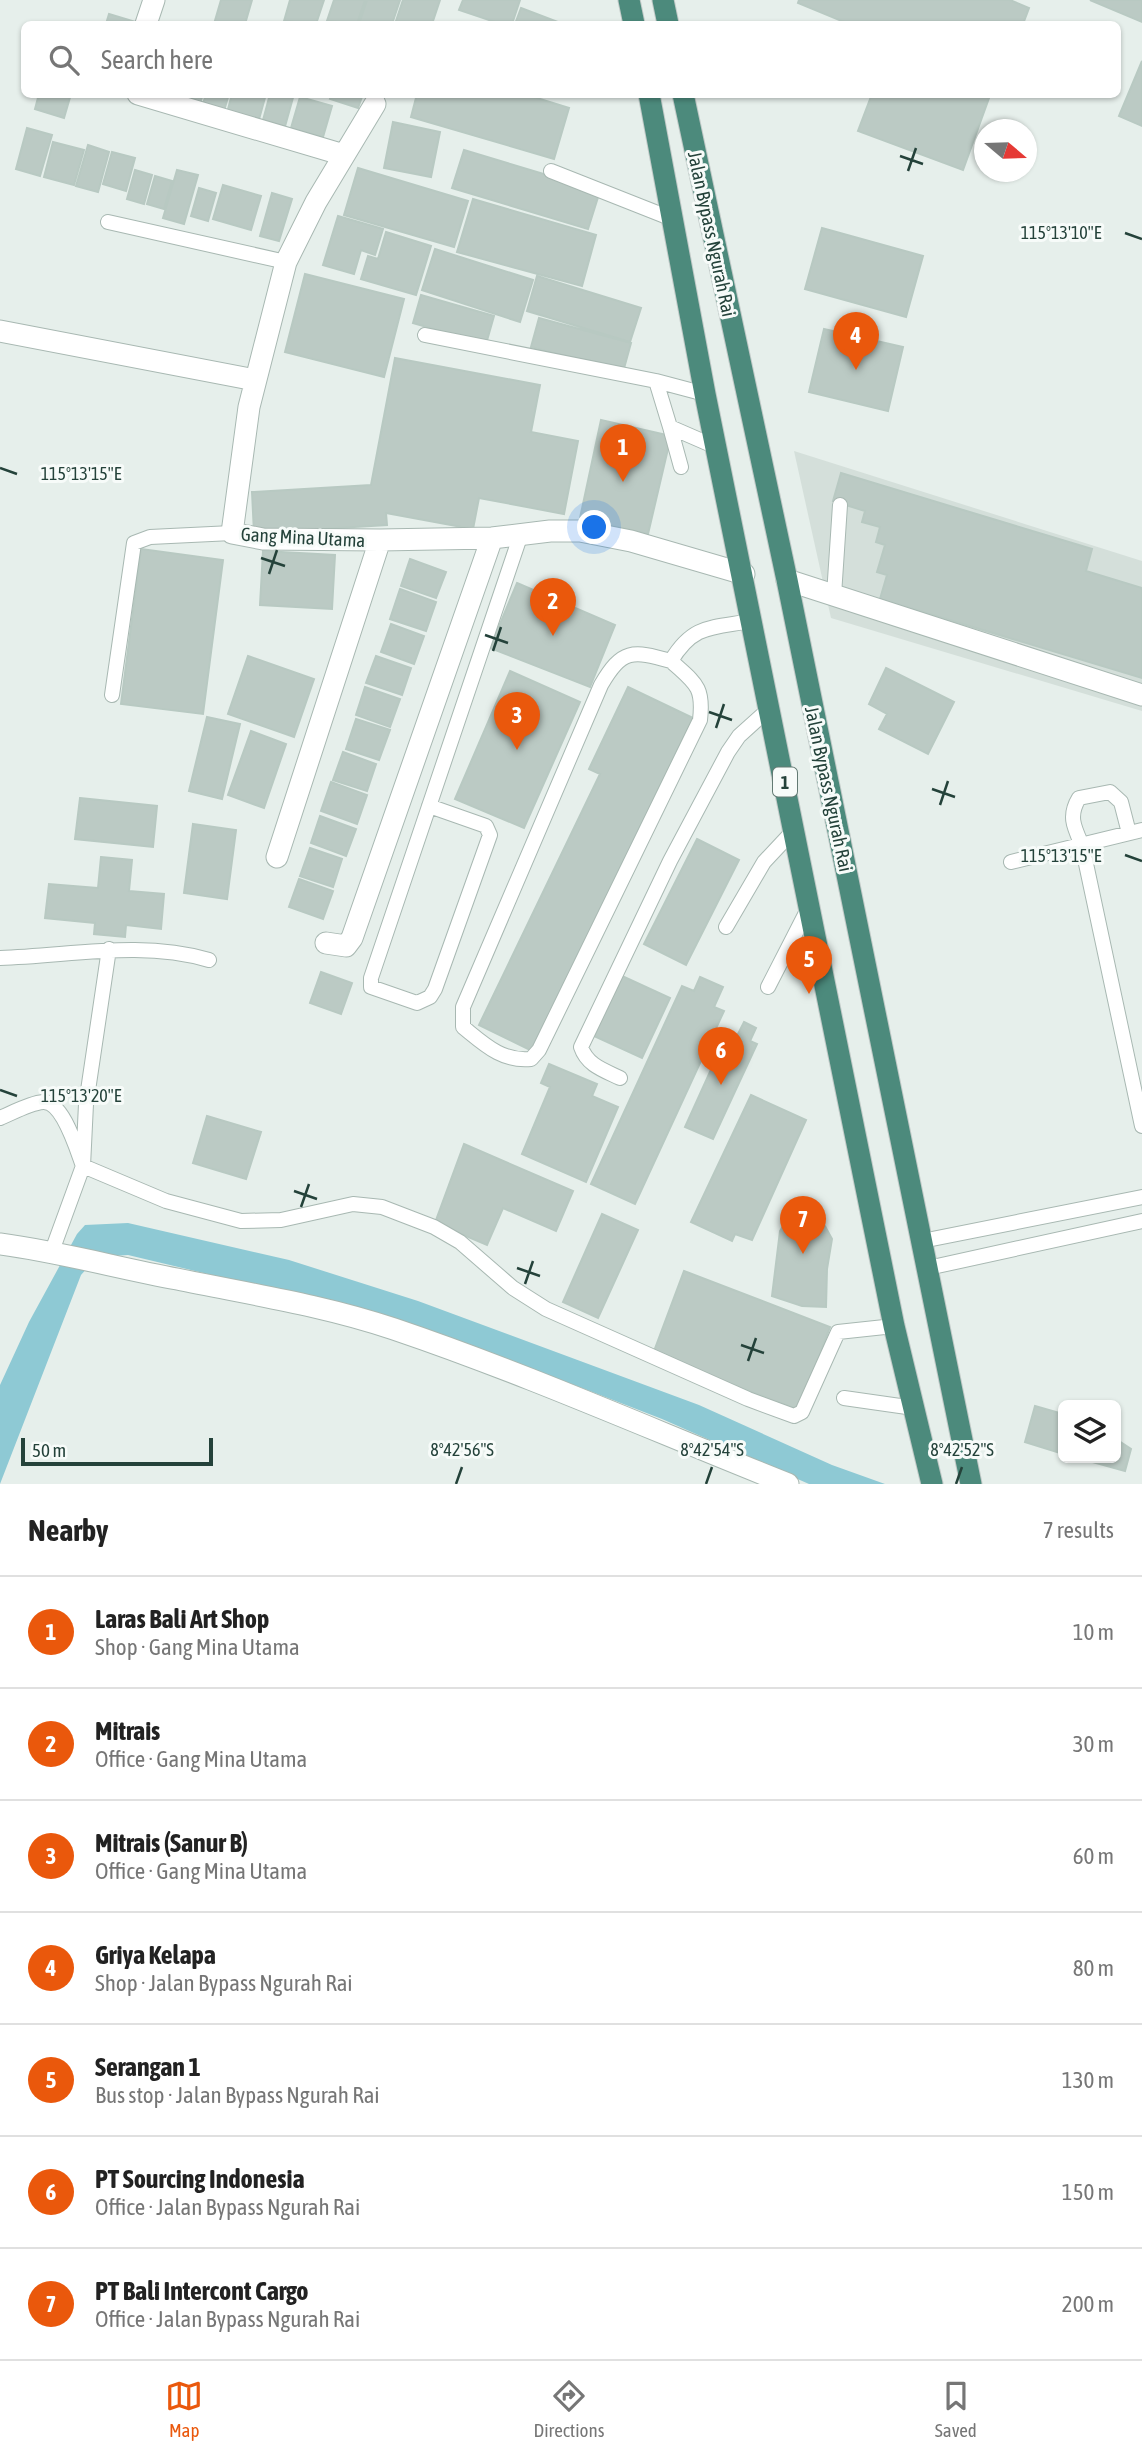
<!DOCTYPE html>
<html lang="en">
<head>
<meta charset="utf-8">
<style>
	:root { --surface:#fff; --page:#f6f6f6; --text:#222; --muted:#767676; --line:#e0e0e0; --accent:#ea580c }
	body { margin:0; font-family:"Asap Condensed",sans-serif; background:var(--page); color:var(--text) }
	.controls { position:absolute; right:21px; bottom:21px; display:grid; overflow:hidden; border-radius:10px; box-shadow:0 2px 5px #0004 }
	.controls button { width:63px; height:63px; display:grid; place-items:center; padding:0; border:0; border-bottom:2px solid var(--line); background:var(--surface); color:var(--text); font:35px sans-serif }
	.compass { position:absolute; left:974px; top:119px; width:63px; height:63px; border-radius:50%; background:var(--surface); box-shadow:0 2px 5px #0004; rotate:109deg }
	.scale { position:absolute; left:21px; bottom:18px; width:192px; box-sizing:border-box; padding-left:7px; border:4px solid #24423a; border-top:0; font-size:19px; line-height:24px; white-space:nowrap; color:#24423a; -webkit-text-stroke:5px #f7fbf9; paint-order:stroke }
	.you { position:absolute; left:595px; top:528px; width:24px; height:24px; margin:-18px; border:5px solid #fff; border-radius:50%; background:#1a73e8; box-shadow:0 0 0 10px #1a73e833 }
	.badge { display:grid; place-items:center; width:46px; height:46px; border-radius:50%; background:var(--accent); color:#fff; font-size:23px; font-weight:700 }
	.pin { position:absolute; translate:-50% -58px; filter:drop-shadow(0 2px 4px #0008) }
	.pin::after { content:''; position:absolute; top:37px; width:24px; height:21px; background:inherit; clip-path:polygon(0 0,100% 0,50% 100%) }
	.list { margin:0; padding:0; list-style:none }
	h2 { display:flex; justify-content:space-between; align-items:center; height:91px; margin:0; padding:0 28px; font-size:30px }
	h2 small { font-size:23px; font-weight:400; color:var(--muted) }
	.list li { display:grid; grid-template-columns:46px 1fr auto; gap:21px; align-items:center; box-sizing:border-box; height:112px; padding:0 28px; border-top:2px solid var(--line) }
	.list b { display:block; font-size:26px; white-space:nowrap }
	.list p { margin:0; font-size:23px; white-space:nowrap; color:var(--muted) }
	.list em { font-size:23px; font-style:normal; color:var(--muted) }
	.icon { flex:none; width:38px; height:38px; fill:none; stroke:currentColor; stroke-width:2; stroke-linecap:round; stroke-linejoin:round }
	.map { position:relative; flex:none; width:1142px; height:1484px; overflow:hidden }
	.search { position:absolute; background:var(--surface); box-shadow:0 2px 5px #0004; left:21px; right:21px; top:21px; height:77px; display:flex; align-items:center; gap:18px; box-sizing:border-box; padding:0 24px; border-radius:10px; color:var(--muted); font-size:26px }
	.sheet { height:875px; background:var(--surface) }
	nav { display:flex; justify-content:space-around; align-items:center; box-sizing:border-box; height:98px; border-top:2px solid var(--line); background:var(--surface); font-size:19px; color:var(--muted) }
	nav a { display:grid; justify-items:center; gap:4px }
	nav .on { color:var(--accent) }
	.map>svg:first-child { display:block }
	.built { fill:#d4dfda }
	.water { fill:#8ec9d4 }
	.building { fill:#bbcac4; stroke:#b8c9c2; stroke-width:2 }
	.lines { fill:none; stroke-linecap:round; stroke-linejoin:round }
	.service-casing { stroke:#a8b8b2; stroke-width:16 }
	.minor-casing { stroke:#a8b8b2; stroke-width:23 }
	.trunk-casing { stroke:#c2cac8; stroke-width:23 }
	.service { stroke:#fff; stroke-width:14 }
	.minor { stroke:#fff; stroke-width:21 }
	.trunk { stroke:#4c8a7c; stroke-width:21 }
	.ticks { fill:none; stroke:#24423a; stroke-width:2.5 }
	.labels { text-anchor:middle; dominant-baseline:central; stroke-width:6; stroke-linejoin:round; paint-order:stroke }
	.shield { fill:#f7fbf9; stroke:#637a73; stroke-width:2 }
	.shield-label { font-size:18px; font-weight:bold; fill:#24423a }
	.street-label { font-size:19px; fill:#24423a; stroke:#f7fbf9 }
	.ticks-label { font-size:18px; text-anchor:middle; fill:#24423a; stroke:#f7fbf9; stroke-width:6; stroke-linejoin:round; paint-order:stroke }
</style>
</head>
<body>
<div class="map">
<svg width="1142" height="1484" viewBox="0 0 1142 1484">
	<rect width="100%" height="100%" fill="#e6efeb"/>
	<path class="built" d="M 794,451 L 1142,561 L 1142,711 L 831,618 Z"/>
	<path class="water" d="M 128,1223 L 289,1260 L 418,1301 L 699,1405 L 832,1465 L 885,1484 L 809,1484 L 662,1419 L 515,1362 L 367,1312 L 128,1255 L 97,1257 L 81,1275 L 0,1484 L 0,1385 L 29,1322 L 77,1234 L 85,1225 Z"/>
	<path class="building" d="M 221,0 L 252,0 L 245,24 L 214,24 Z
		M 290,0 L 324,0 L 316,24 L 284,21 Z
		M 334,0 L 365,0 L 357,24 L 327,21 Z
		M 367,0 L 400,0 L 392,24 L 359,24 Z
		M 403,0 L 440,0 L 432,24 L 395,24 Z
		M 463,0 L 520,0 L 512,24 L 501,24 L 459,10 Z
		M 799,0 L 1010,0 L 1029,8 L 1023,24 L 849,24 L 798,3 Z
		M 1090,0 L 1142,0 L 1142,22 Z
		M 521,8 L 558,22 L 557,24 L 515,24 Z
		M 109,14 L 136,22 L 135,24 L 106,24 Z
		M 1142,61 L 1142,126 L 1119,116 Z
		M 39,94 L 71,94 L 64,118 L 35,109 Z
		M 182,94 L 203,94 L 198,110 L 179,105 Z
		M 206,94 L 229,94 L 223,114 L 202,107 Z
		M 232,94 L 266,94 L 258,123 L 227,113 Z
		M 270,94 L 294,94 L 284,130 L 262,124 Z
		M 332,94 L 363,94 L 358,108 L 330,99 Z
		M 417,94 L 524,94 L 569,108 L 554,159 L 411,117 Z
		M 872,94 L 979,94 L 989,98 L 963,170 L 858,131 Z
		M 300,97 L 332,106 L 323,137 L 291,128 Z
		M 393,122 L 440,132 L 431,177 L 384,168 Z
		M 27,128 L 52,135 L 40,176 L 16,169 Z
		M 53,142 L 84,150 L 74,185 L 44,177 Z
		M 88,145 L 109,152 L 98,192 L 76,186 Z
		M 464,150 L 600,191 L 588,229 L 452,188 Z
		M 112,152 L 135,158 L 126,191 L 103,184 Z
		M 358,168 L 468,201 L 454,247 L 344,215 Z
		M 135,170 L 152,175 L 144,204 L 127,199 Z
		M 177,170 L 198,175 L 184,224 L 163,218 Z
		M 155,176 L 172,181 L 164,209 L 147,204 Z
		M 223,185 L 261,196 L 251,230 L 213,219 Z
		M 199,188 L 216,193 L 208,221 L 191,216 Z
		M 272,193 L 292,199 L 279,241 L 260,236 Z
		M 473,199 L 596,235 L 582,286 L 457,252 Z
		M 338,216 L 383,229 L 375,255 L 361,250 L 354,274 L 323,265 Z
		M 822,228 L 923,256 L 906,317 L 805,289 Z
		M 386,232 L 431,246 L 416,295 L 361,279 L 368,256 L 378,259 Z
		M 435,249 L 533,280 L 520,322 L 422,290 Z
		M 305,274 L 404,299 L 384,377 L 285,352 Z
		M 537,276 L 641,308 L 630,342 L 527,311 Z
		M 421,295 L 494,316 L 486,344 L 413,323 Z
		M 539,318 L 631,343 L 623,372 L 531,347 Z
		M 824,329 L 903,347 L 888,411 L 809,392 Z
		M 395,358 L 540,385 L 531,432 L 578,441 L 564,514 L 479,498 L 473,529 L 386,513 L 387,525 L 254,533 L 252,492 L 371,485 Z
		M 601,420 L 671,436 L 648,534 L 580,518 Z
		M 841,473 L 1092,549 L 1086,571 L 1142,588 L 1142,678 L 880,599 L 887,575 L 877,572 L 885,545 L 876,542 L 880,527 L 862,522 L 865,511 L 833,501 Z
		M 141,549 L 223,560 L 203,714 L 121,704 Z
		M 263,551 L 335,555 L 332,609 L 260,605 Z
		M 410,559 L 446,572 L 436,598 L 401,586 Z
		M 517,583 L 615,625 L 590,687 L 490,648 Z
		M 400,589 L 436,602 L 426,631 L 390,619 Z
		M 391,624 L 424,636 L 414,664 L 381,652 Z
		M 248,656 L 314,679 L 294,737 L 228,714 Z
		M 376,656 L 411,668 L 402,695 L 366,683 Z
		M 886,668 L 954,702 L 928,754 L 879,729 L 887,714 L 869,704 Z
		M 510,671 L 580,702 L 524,828 L 455,799 Z
		M 365,687 L 400,699 L 390,727 L 356,715 Z
		M 628,687 L 693,718 L 532,1051 L 479,1025 L 600,774 L 589,769 Z
		M 207,717 L 240,724 L 222,799 L 189,791 Z
		M 356,719 L 390,730 L 379,760 L 346,749 Z
		M 251,731 L 286,744 L 264,808 L 228,795 Z
		M 343,752 L 376,764 L 367,791 L 333,780 Z
		M 331,782 L 367,795 L 357,824 L 321,811 Z
		M 80,798 L 157,806 L 153,847 L 75,839 Z
		M 320,816 L 356,829 L 346,856 L 311,843 Z
		M 193,824 L 236,830 L 227,899 L 184,893 Z
		M 697,839 L 739,860 L 686,965 L 644,944 Z
		M 310,848 L 342,859 L 333,887 L 300,876 Z
		M 101,857 L 132,860 L 129,891 L 164,894 L 161,929 L 126,925 L 125,937 L 94,934 L 95,923 L 45,918 L 49,884 L 98,888 Z
		M 299,879 L 333,891 L 323,919 L 289,907 Z
		M 321,972 L 352,983 L 341,1014 L 310,1003 Z
		M 622,976 L 670,998 L 642,1058 L 594,1036 Z
		M 700,977 L 723,987 L 714,1007 L 724,1011 L 635,1204 L 591,1184 L 682,986 L 694,991 Z
		M 744,1022 L 756,1028 L 750,1041 L 757,1044 L 713,1139 L 685,1127 L 728,1032 L 737,1036 Z
		M 549,1064 L 597,1084 L 592,1096 L 618,1107 L 586,1182 L 522,1154 L 550,1087 L 541,1083 Z
		M 751,1095 L 806,1120 L 752,1240 L 735,1234 L 732,1241 L 691,1222 Z
		M 207,1116 L 261,1132 L 246,1179 L 193,1163 Z
		M 464,1144 L 573,1191 L 556,1231 L 503,1208 L 487,1245 L 435,1223 Z
		M 795,1206 L 816,1210 L 832,1239 L 827,1269 L 826,1307 L 802,1306 L 772,1296 L 780,1231 Z
		M 602,1214 L 638,1230 L 598,1318 L 563,1302 Z
		M 684,1271 L 830,1327 L 799,1410 L 653,1354 Z
		M 1035,1406 L 1063,1414 L 1063,1454 L 1025,1442 Z
		M 1116,1439 L 1131,1449 L 1125,1471 L 1078,1458 L 1116,1458 Z"/>
	<g class="lines">
		<defs>
			<path id="service" d="M 551,171 L 670,218
				M 108,222 L 286,262
				M 425,335 L 656,381 L 705,394
				M 656,381 L 670,427 L 716,447
				M 670,427 L 681,467
				M 834,595 L 840,505
				M 671,661 C 632,650 622,649 601,685 L 463,1007 L 463,1027 C 484,1044 502,1062 531,1059 L 539,1050 L 700,720 C 704,686 695,683 671,661 C 693,624 712,628 751,621
				M 112,695 L 134,543 L 150,537 L 232,533
				M 429,806 L 486,826 L 490,835 L 435,989 L 430,997 L 417,1003 L 371,987 L 371,978 L 521,534
				M 1129,833 L 1121,802 L 1110,792 L 1079,798 C 1068,816 1074,827 1082,845 L 1142,1126
				M 1011,862 L 1142,830
				M 726,927 L 764,862 L 794,830
				M 0,958 C 71,956 140,940 209,960
				M 768,987 L 809,907
				M 620,1078 C 603,1070 587,1065 581,1047 L 670,861 L 728,752 L 739,736 L 770,708
				M 0,1118 C 12,1113 30,1103 43,1102 C 63,1101 77,1150 83,1166 L 166,1201 L 241,1221 L 281,1220 L 353,1204 L 382,1207 L 434,1227 L 460,1242 L 513,1288 L 546,1309 L 748,1399 L 794,1416 L 802,1412 L 838,1332 L 894,1326
				M 922,1241 L 1142,1197
				M 52,1251 L 83,1166 L 86,1104 L 109,949
				M 928,1268 L 1142,1221
				M 844,1398 L 914,1408"/>
			<path id="minor" d="M 146,24 L 154,0
				M 138,94 L 344,155
				M 375,104 L 316,202 L 286,262 L 249,407 L 232,533 L 263,539 L 380,540 L 492,538 L 550,531 L 580,531 L 631,541 L 744,574
				M 0,331 L 255,380
				M 787,580 L 1142,695
				M 277,857 L 380,540
				M 326,943 L 346,946 L 352,938 L 492,538
				M 0,1244 C 60,1252 118,1268 177,1279 C 249,1294 323,1305 394,1329 C 527,1374 657,1432 788,1484"/>
			<path id="trunk" d="M 629,0 L 634,24
				M 663,0 L 668,24
				M 649,94 L 705,394 L 894,1326 L 932,1484
				M 683,94 L 787,580 L 971,1484"/>
		</defs>
		<use href="#service" class="service-casing"/>
		<use href="#minor" class="minor-casing"/>
		<use href="#trunk" class="trunk-casing"/>
		<use href="#service" class="service"/>
		<use href="#minor" class="minor"/>
		<use href="#trunk" class="trunk"/>
	</g>
	<path class="ticks" d="M 900,156 L 923,164M 908,171 L 916,148M 1125,233 L 1142,239M 0,468 L 17,474M 261,558 L 285,566M 269,574 L 277,550M 485,635 L 508,643M 493,651 L 501,627M 709,712 L 732,720M 716,728 L 724,704M 932,789 L 955,797M 940,805 L 948,781M 1125,855 L 1142,861M 0,1090 L 17,1096M 294,1191 L 317,1199M 301,1207 L 309,1184M 517,1268 L 540,1276M 525,1284 L 533,1261M 741,1345 L 764,1353M 748,1361 L 756,1338M 456,1484 L 462,1467M 706,1484 L 712,1467M 956,1484 L 962,1467"/>
	<g class="labels">
		<rect class="shield" x="773" y="767.5" width="24" height="29" rx="5"/>
		<g class="shield-label">
			<text x="785" y="782">1</text>
		</g>
		<g class="street-label">
			<text transform="translate(712 234) rotate(78)">Jalan Bypass Ngurah Rai</text>
			<text transform="translate(303 537) rotate(3)">Gang Mina Utama</text>
			<text transform="translate(829 789) rotate(78)">Jalan Bypass Ngurah Rai</text>
		</g>
	</g>
	<g class="ticks-label">
		<text x="1061" y="239">115°13'10"E</text>
		<text x="81" y="480">115°13'15"E</text>
		<text x="1061" y="862">115°13'15"E</text>
		<text x="81" y="1102">115°13'20"E</text>
		<text x="462" y="1456">8°42'56"S</text>
		<text x="712" y="1456">8°42'54"S</text>
		<text x="962" y="1456">8°42'52"S</text>
	</g>
</svg>
<div class="controls">
<button><svg class="icon" aria-label="layers" viewBox="0 0 24 24"><path d="M12 4l9 5-9 5-9-5zM3 14l9 5 9-5"/></svg></button>
</div>
<svg class="compass" viewBox="-18 -18 36 36"><path d="M0-13l5 13h-10z" fill="#e53935"/><path d="M0 13l5-13h-10z" fill="#767676"/></svg>
<div class="scale">50 m</div>
<div class="you"></div>
<div class="pin badge" style="left:623px;top:482px">1</div>
<div class="pin badge" style="left:553px;top:636px">2</div>
<div class="pin badge" style="left:517px;top:750px">3</div>
<div class="pin badge" style="left:856px;top:370px">4</div>
<div class="pin badge" style="left:809px;top:994px">5</div>
<div class="pin badge" style="left:721px;top:1085px">6</div>
<div class="pin badge" style="left:803px;top:1254px">7</div>
<div class="search"><svg class="icon" aria-label="search" viewBox="0 0 24 24"><circle cx="10" cy="10" r="6"/><path d="M15 15l6 6"/></svg>Search here</div>
</div>
<section class="sheet">
<h2>Nearby<small>7 results</small></h2>
<ul class="list">
<li><span class="badge">1</span><div><b>Laras Bali Art Shop</b><p>Shop · Gang Mina Utama</p></div><em>10 m</em></li>
<li><span class="badge">2</span><div><b>Mitrais</b><p>Office · Gang Mina Utama</p></div><em>30 m</em></li>
<li><span class="badge">3</span><div><b>Mitrais (Sanur B)</b><p>Office · Gang Mina Utama</p></div><em>60 m</em></li>
<li><span class="badge">4</span><div><b>Griya Kelapa</b><p>Shop · Jalan Bypass Ngurah Rai</p></div><em>80 m</em></li>
<li><span class="badge">5</span><div><b>Serangan 1</b><p>Bus stop · Jalan Bypass Ngurah Rai</p></div><em>130 m</em></li>
<li><span class="badge">6</span><div><b>PT Sourcing Indonesia</b><p>Office · Jalan Bypass Ngurah Rai</p></div><em>150 m</em></li>
<li><span class="badge">7</span><div><b>PT Bali Intercont Cargo</b><p>Office · Jalan Bypass Ngurah Rai</p></div><em>200 m</em></li>
</ul>
</section>
<nav>
<a class="on"><svg class="icon" aria-label="map" viewBox="0 0 24 24"><path d="M3 6l6-2 6 2 6-2v14l-6 2-6-2-6 2zM9 4v14M15 6v14"/></svg>Map</a>
<a><svg class="icon" aria-label="directions" viewBox="0 0 24 24"><path d="M12 3l9 9-9 9-9-9zM9 14v-3h6M13 9l2 2-2 2"/></svg>Directions</a>
<a><svg class="icon" aria-label="saved" viewBox="0 0 24 24"><path d="M7 4h10v16l-5-4-5 4z"/></svg>Saved</a>
</nav>
</body>
</html>
